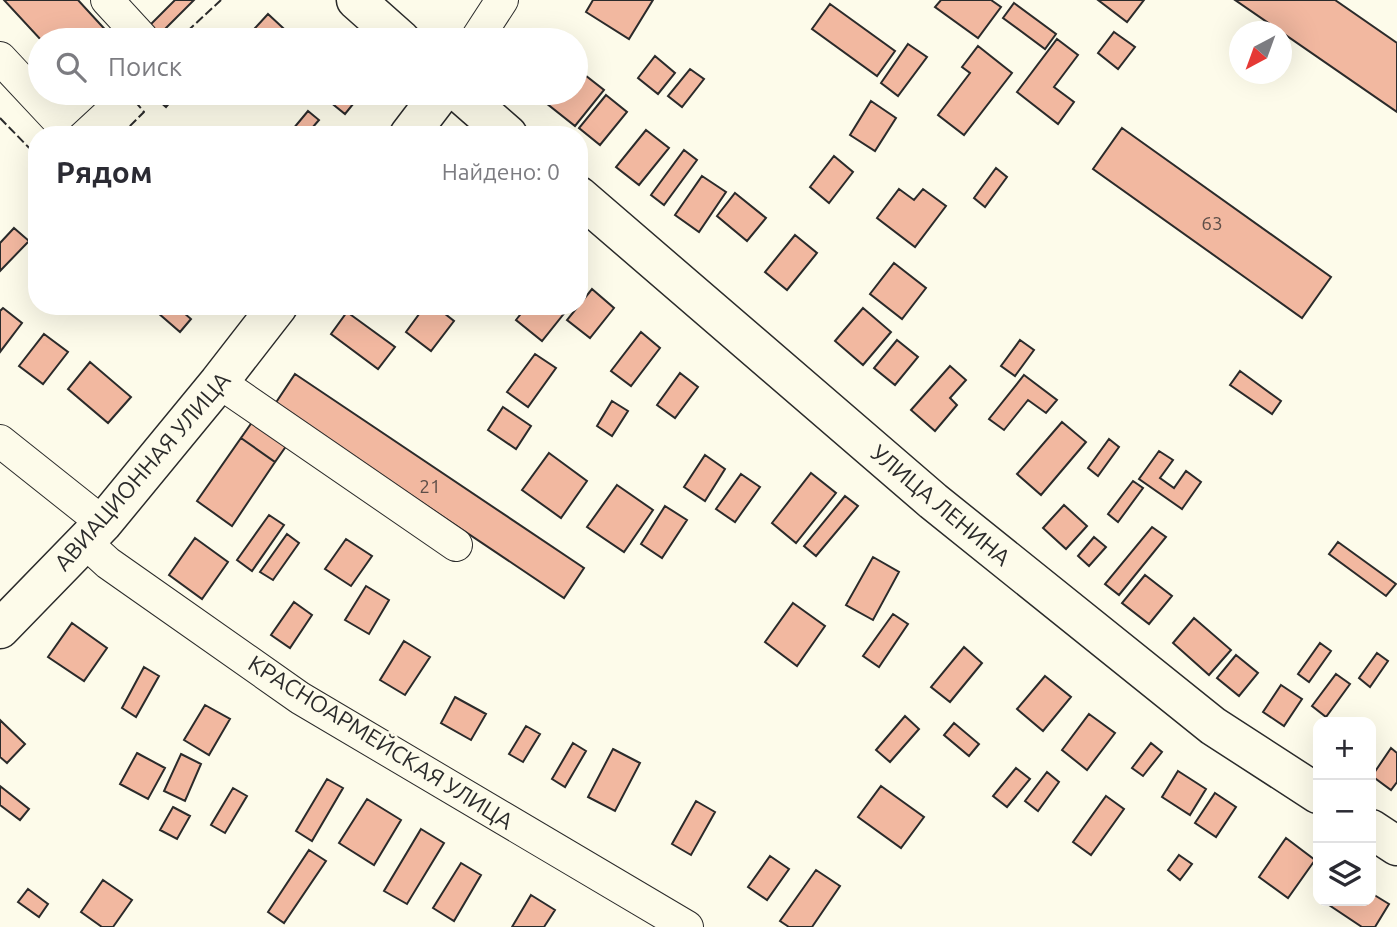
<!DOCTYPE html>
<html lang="ru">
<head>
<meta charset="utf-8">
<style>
	:root { --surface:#fff; --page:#f2f2f3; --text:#2b2b33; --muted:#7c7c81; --line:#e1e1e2 }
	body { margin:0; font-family:Ubuntu,sans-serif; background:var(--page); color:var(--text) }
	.controls { position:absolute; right:21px; bottom:21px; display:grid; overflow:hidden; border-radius:14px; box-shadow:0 7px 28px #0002 }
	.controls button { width:63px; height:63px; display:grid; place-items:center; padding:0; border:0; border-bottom:2px solid var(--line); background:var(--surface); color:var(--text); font:35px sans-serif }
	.compass { position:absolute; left:1229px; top:21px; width:63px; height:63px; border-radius:50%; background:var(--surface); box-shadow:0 7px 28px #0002; rotate:221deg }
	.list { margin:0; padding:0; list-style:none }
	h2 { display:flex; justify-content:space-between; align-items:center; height:91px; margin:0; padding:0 28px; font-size:30px }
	h2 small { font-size:23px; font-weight:400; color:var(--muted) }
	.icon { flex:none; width:38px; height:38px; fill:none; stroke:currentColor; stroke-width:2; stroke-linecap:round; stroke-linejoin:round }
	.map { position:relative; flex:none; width:1397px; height:927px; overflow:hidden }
	.search { position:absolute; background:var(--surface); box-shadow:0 7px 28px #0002; left:28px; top:28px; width:560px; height:77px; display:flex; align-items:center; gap:18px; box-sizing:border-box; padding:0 24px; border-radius:38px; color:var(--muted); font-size:26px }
	.panel { position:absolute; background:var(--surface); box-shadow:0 7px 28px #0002; left:28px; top:126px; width:560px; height:189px; border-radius:28px }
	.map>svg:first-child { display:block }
	.building { fill:#f2b8a0; stroke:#2b2b2b; stroke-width:2 }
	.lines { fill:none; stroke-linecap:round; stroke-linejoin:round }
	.minor-casing { stroke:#2b2b2b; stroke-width:34 }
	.major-casing { stroke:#2b2b2b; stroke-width:41 }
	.minor { stroke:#fdfbea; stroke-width:32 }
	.major { stroke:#fdfbea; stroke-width:38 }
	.fence { stroke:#2b2b2b; stroke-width:2; stroke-dasharray:9 3.5; stroke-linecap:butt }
	.labels { text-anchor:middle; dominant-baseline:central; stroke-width:5; stroke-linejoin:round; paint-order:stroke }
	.number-label { font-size:19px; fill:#5d4e48 }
	.street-label { font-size:23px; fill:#2b2b2b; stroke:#fdfbea }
</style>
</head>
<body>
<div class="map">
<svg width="1397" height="927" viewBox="0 0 1397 927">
	<rect width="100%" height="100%" fill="#fdfbea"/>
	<path class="building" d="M 4,0 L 78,0 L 111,36 L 106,40 L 41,40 Z
		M 175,0 L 194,0 L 158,36 L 149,26 Z
		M 593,0 L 653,0 L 629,39 L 586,12 Z
		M 941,0 L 991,0 L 1001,7 L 978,38 L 935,7 Z
		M 1098,0 L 1144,0 L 1127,22 Z
		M 1235,0 L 1335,0 L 1397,43 L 1397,112 Z
		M 1014,3 L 1056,34 L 1045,49 L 1003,18 Z
		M 830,4 L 895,51 L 877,76 L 812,29 Z
		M 268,14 L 296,40 L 244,40 Z
		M 1114,32 L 1135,47 L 1118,69 L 1098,53 Z
		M 1057,39 L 1078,55 L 1054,87 L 1074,102 L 1058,124 L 1017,92 Z
		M 908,44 L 927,57 L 898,96 L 881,83 Z
		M 978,46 L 1012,73 L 964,135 L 938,115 L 970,73 L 962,67 Z
		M 655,56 L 675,73 L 658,94 L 638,78 Z
		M 576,68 L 604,90 L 575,126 L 541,99 L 546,93 L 576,93 Z
		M 690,69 L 704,79 L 682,107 L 668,96 Z
		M 150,93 L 178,93 L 166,107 Z
		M 319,93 L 362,93 L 345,114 Z
		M 606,95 L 627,112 L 600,145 L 579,128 Z
		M 871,101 L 896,118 L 875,151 L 850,135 Z
		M 308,111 L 319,120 L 306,135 L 288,135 Z
		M 1122,128 L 1331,277 L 1302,318 L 1093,169 Z
		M 646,130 L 669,148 L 639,185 L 616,167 Z
		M 684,150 L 697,160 L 664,205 L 651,195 Z
		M 834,156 L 853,172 L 829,203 L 810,187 Z
		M 996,168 L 1007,177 L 985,207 L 974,198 Z
		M 702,176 L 726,192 L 699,232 L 675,215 Z
		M 899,189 L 914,200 L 923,189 L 946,206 L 915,247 L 877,218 Z
		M 735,193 L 766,218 L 747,241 L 717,216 Z
		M 14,228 L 29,241 L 0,271 L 0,243 Z
		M 795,235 L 817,253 L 787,290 L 765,272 Z
		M 894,263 L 926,288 L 902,319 L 870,294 Z
		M 592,289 L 614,308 L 590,338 L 567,320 Z
		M 150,306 L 176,306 L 191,319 L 180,332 Z
		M 425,306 L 435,306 L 454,321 L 431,351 L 406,332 Z
		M 527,306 L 570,306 L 542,341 L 516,320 Z
		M 3,308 L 22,323 L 0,352 L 0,311 Z
		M 863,308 L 891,332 L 863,365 L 835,341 Z
		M 347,312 L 395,347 L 378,369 L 331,334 Z
		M 641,332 L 660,348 L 631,386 L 611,371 Z
		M 44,334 L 68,352 L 43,384 L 19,366 Z
		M 897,340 L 918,357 L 895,385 L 874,368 Z
		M 1020,340 L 1034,350 L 1015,376 L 1001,366 Z
		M 535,354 L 556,368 L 528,407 L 507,392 Z
		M 90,362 L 131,397 L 108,423 L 68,389 Z
		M 950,366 L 966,380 L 950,398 L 957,405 L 935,431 L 911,410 Z
		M 1240,371 L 1281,401 L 1272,414 L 1230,385 Z
		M 680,373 L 698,387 L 675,418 L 657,405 Z
		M 295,374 L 584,568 L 564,598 L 275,404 Z
		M 1024,375 L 1057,400 L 1046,413 L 1028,400 L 1004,430 L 989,419 Z
		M 612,401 L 628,411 L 612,436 L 597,426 Z
		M 503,407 L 531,426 L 516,449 L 488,430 Z
		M 255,418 L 289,442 L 275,462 L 241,438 Z
		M 1062,422 L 1086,442 L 1041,495 L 1017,474 Z
		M 241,438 L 275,462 L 232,526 L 197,501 Z
		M 1109,439 L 1119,447 L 1098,476 L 1088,468 Z
		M 1159,451 L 1173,460 L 1160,478 L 1174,488 L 1186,471 L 1201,482 L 1182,509 L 1139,479 Z
		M 549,453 L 587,481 L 561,518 L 522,490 Z
		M 705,455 L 725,469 L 705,501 L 684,487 Z
		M 811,473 L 836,493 L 796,543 L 772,523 Z
		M 741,474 L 760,487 L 735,522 L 716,509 Z
		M 1133,481 L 1143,488 L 1118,522 L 1108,514 Z
		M 617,485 L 653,510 L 624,552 L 587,527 Z
		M 845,496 L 858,506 L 816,556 L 804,546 Z
		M 1064,505 L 1087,526 L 1066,549 L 1043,528 Z
		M 665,506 L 687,520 L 662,558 L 641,544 Z
		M 269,515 L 284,525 L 252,571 L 237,560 Z
		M 1152,527 L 1166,537 L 1119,595 L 1105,584 Z
		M 287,534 L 299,543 L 273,580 L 260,572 Z
		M 1094,537 L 1106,547 L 1089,566 L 1078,556 Z
		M 195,538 L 228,562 L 202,599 L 169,575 Z
		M 346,539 L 372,556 L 351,586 L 325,569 Z
		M 1338,542 L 1396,584 L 1386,596 L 1329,554 Z
		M 873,557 L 899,572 L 873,620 L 846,605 Z
		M 1145,575 L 1172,596 L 1149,624 L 1122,603 Z
		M 366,586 L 389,600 L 369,634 L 345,620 Z
		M 294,602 L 312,615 L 290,648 L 271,635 Z
		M 793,603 L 825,626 L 797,666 L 765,642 Z
		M 893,614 L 908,624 L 879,667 L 863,656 Z
		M 1194,618 L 1231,650 L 1209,675 L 1173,643 Z
		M 72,623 L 107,648 L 84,681 L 48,657 Z
		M 404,641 L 430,657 L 405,695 L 380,680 Z
		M 1320,643 L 1331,651 L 1309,682 L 1298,674 Z
		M 964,647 L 982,663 L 950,702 L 931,687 Z
		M 1377,653 L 1388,661 L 1370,687 L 1359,678 Z
		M 1236,655 L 1258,673 L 1239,696 L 1217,678 Z
		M 144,667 L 159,676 L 136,717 L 122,708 Z
		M 1336,674 L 1350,684 L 1326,717 L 1312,706 Z
		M 1045,676 L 1071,697 L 1043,731 L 1017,709 Z
		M 1281,685 L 1302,699 L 1284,726 L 1263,712 Z
		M 455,697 L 486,714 L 471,740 L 441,723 Z
		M 205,705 L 230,719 L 209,755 L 184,740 Z
		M 1089,714 L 1115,733 L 1087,770 L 1062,750 Z
		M 905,716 L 919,729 L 890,762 L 876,750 Z
		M 0,720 L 25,744 L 7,763 L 0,757 Z
		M 954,723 L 979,744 L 969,756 L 944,735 Z
		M 526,726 L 540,734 L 523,762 L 509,754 Z
		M 573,743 L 586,751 L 565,787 L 552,779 Z
		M 1151,743 L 1162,752 L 1143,776 L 1132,768 Z
		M 1391,748 L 1397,753 L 1397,782 L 1391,790 L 1372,776 Z
		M 613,749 L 640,763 L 615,811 L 588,797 Z
		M 137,753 L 165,768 L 148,799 L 120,784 Z
		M 181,754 L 201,764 L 185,801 L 164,791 Z
		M 1016,768 L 1030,779 L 1007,807 L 993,796 Z
		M 1178,771 L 1206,789 L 1190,815 L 1162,797 Z
		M 1047,772 L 1059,782 L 1038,811 L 1025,801 Z
		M 327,779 L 343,788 L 312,841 L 296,831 Z
		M 0,786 L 29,809 L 20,820 L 0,805 Z
		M 881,786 L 924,817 L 901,848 L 858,817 Z
		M 233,788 L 247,796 L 225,833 L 211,825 Z
		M 1215,793 L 1236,807 L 1216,837 L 1195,823 Z
		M 1106,796 L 1124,809 L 1091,855 L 1073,842 Z
		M 367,799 L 401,820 L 374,865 L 339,843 Z
		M 696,801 L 715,812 L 691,855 L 672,844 Z
		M 173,807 L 190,816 L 177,839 L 160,830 Z
		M 421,829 L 444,843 L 407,904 L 384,891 Z
		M 1286,838 L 1315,860 L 1288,898 L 1259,877 Z
		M 309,850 L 326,861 L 284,923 L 268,912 Z
		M 1179,855 L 1192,864 L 1180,880 L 1168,870 Z
		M 770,856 L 789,869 L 767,900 L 748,887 Z
		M 461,863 L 481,875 L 454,921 L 433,908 Z
		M 816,870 L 840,886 L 812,927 L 789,927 L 780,921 Z
		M 103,880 L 132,900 L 113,927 L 102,927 L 81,912 Z
		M 28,889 L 48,904 L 39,917 L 18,902 Z
		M 1371,893 L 1389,904 L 1375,927 L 1362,927 L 1329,905 L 1332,901 L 1371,901 Z
		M 531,895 L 555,910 L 544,927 L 512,927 Z"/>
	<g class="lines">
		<defs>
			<path id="minor" d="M 107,0 L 142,38 L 140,40
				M 476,40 L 502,0
				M 0,58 L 56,118 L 83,93
				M 219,382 L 456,545
				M 0,441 L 103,523
				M 85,542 L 108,563 L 300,698 L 687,927"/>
			<path id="major" d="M 356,0 L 401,40
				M 460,93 L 508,135
				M 409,135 L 441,93
				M 579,196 L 933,501 L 1213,726 L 1318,794
				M 0,629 L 103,523 L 219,382 L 278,306
				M 1371,829 L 1397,846"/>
		</defs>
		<use href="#minor" class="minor-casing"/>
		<use href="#major" class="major-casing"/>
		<use href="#minor" class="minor"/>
		<use href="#major" class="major"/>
		<path class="fence" d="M 178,40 L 221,0
			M 0,118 L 37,156
			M 121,135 L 144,112 L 128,93"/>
	</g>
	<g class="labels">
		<g class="number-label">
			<text x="1212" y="223">63</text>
			<text x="430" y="486">21</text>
		</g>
		<g class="street-label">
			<text transform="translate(142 471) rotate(-49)">АВИАЦИОННАЯ УЛИЦА</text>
			<text transform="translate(941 505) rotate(40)">УЛИЦА ЛЕНИНА</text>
			<text transform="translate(381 742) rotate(32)">КРАСНОАРМЕЙСКАЯ УЛИЦА</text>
		</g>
	</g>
</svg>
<div class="controls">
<button>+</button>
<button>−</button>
<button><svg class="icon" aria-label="layers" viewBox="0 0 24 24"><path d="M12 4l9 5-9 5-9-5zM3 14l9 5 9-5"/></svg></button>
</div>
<svg class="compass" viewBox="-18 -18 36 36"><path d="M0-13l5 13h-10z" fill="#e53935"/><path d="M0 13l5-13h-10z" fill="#7c7c81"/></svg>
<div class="search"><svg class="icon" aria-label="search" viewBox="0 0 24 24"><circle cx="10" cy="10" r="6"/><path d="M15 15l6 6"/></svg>Поиск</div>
<section class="panel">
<h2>Рядом<small>Найдено: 0</small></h2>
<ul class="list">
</ul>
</section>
</div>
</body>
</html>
